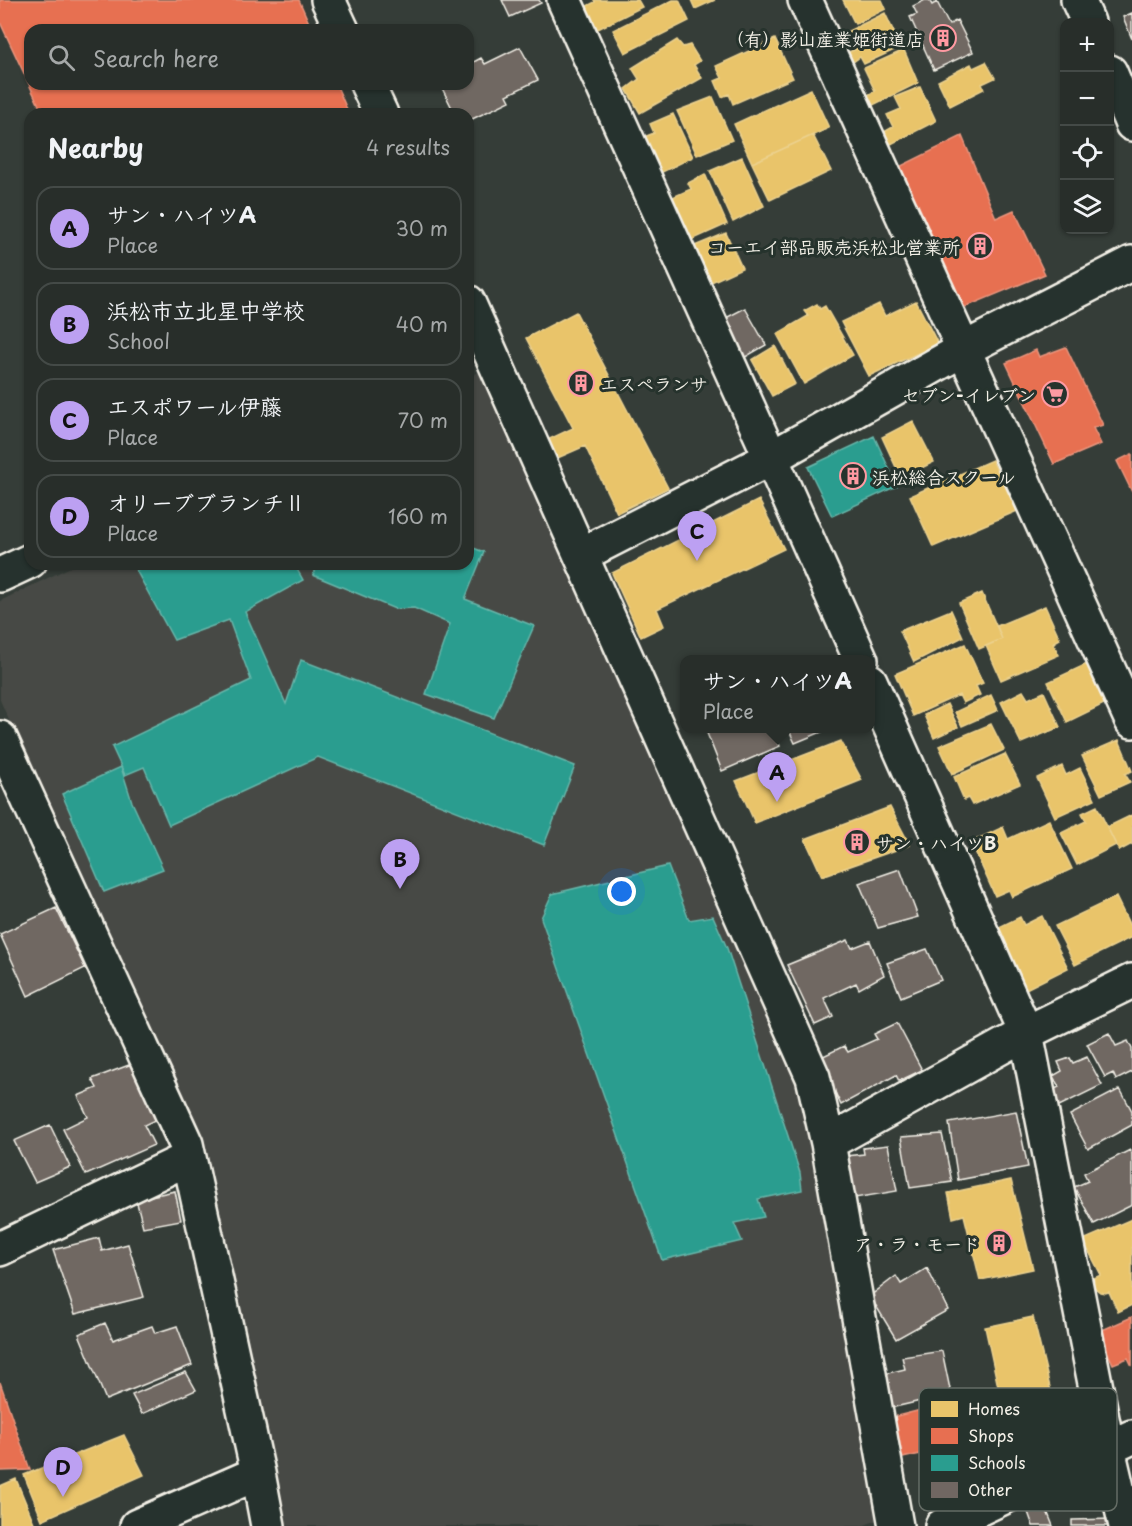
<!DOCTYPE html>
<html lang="en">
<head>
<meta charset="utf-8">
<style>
	:root { --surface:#282e2a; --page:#343a36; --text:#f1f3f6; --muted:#a5a8a8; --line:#444a47; --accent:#bca0f2 }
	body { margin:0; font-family:"Playpen Sans","Klee One",sans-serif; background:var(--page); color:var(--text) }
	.controls { position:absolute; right:18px; top:18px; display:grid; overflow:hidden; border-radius:12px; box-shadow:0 2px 4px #0004 }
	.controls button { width:54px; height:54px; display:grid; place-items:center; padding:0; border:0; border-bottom:2px solid var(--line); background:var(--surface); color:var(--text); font:30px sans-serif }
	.you { position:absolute; left:622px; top:892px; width:21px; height:21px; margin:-15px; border:4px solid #fff; border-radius:50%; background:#1a73e8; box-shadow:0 0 0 9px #1a73e833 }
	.badge { display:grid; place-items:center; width:39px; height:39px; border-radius:50%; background:var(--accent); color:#111; font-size:20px; font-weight:700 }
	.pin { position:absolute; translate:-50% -50px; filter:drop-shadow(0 2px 3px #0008) }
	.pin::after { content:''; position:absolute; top:32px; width:21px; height:18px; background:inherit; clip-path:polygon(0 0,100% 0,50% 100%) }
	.popup { position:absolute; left:680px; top:655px; width:195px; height:78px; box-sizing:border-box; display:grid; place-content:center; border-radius:12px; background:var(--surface); filter:drop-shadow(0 2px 4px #0005); font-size:20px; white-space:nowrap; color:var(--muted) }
	.popup b { font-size:22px; color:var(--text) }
	.popup::after { content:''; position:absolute; left:50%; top:100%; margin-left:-12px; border:12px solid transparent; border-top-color:var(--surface) }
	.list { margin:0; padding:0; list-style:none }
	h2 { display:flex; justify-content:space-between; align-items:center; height:78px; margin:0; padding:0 24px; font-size:26px }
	h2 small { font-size:20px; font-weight:400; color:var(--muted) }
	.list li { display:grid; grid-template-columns:39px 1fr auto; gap:18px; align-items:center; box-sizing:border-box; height:84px; margin:0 12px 12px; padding:0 12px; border:2px solid var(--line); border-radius:18px }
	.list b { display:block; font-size:22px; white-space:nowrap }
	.list p { margin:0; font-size:20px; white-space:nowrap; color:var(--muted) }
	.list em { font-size:20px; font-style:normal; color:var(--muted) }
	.icon { flex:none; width:33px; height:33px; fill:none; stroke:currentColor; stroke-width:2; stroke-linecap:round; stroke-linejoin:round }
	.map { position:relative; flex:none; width:1132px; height:1526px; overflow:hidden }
	.search { position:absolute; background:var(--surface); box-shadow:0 2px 4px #0004; left:24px; top:24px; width:450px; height:66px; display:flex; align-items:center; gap:15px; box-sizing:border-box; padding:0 21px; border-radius:18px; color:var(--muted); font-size:22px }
	.panel { position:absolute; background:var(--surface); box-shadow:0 2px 4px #0004; left:24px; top:108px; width:450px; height:462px; border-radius:18px }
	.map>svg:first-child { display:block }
	.built { fill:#474a45 }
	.homes { fill:#e9c46a; stroke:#ecd290; stroke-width:1.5 }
	.shops { fill:#e76f51; stroke:#eb967e; stroke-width:1.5 }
	.schools { fill:#2a9d8f; stroke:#67b6aa; stroke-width:1.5 }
	.building { fill:#706762; stroke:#f4f1e8; stroke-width:1.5 }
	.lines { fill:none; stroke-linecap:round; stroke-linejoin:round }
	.minor-casing { stroke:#f4f1e8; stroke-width:38 }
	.major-casing { stroke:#f4f1e8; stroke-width:38 }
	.minor { stroke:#26332d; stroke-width:33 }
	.major { stroke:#26332d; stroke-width:33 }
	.labels { text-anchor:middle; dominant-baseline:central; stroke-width:6; stroke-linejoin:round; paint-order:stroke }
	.poi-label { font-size:18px; font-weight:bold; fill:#f4f1e8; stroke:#26332d; text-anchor:end }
	.key { fill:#26332d; stroke:#646c65; stroke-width:1.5 }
	.key-label { font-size:16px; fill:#f4f1e8 }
</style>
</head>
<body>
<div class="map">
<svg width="1132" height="1526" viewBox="0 0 1132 1526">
	<rect width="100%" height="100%" fill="#353d38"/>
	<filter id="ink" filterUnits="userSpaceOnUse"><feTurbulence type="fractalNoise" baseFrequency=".0167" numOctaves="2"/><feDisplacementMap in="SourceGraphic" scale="12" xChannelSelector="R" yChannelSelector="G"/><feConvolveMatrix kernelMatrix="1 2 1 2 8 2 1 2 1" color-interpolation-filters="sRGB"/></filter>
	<g filter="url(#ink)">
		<path class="built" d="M 482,371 L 800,1078 L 880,1519 L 862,1526 L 285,1526 L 197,1143 L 0,700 L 0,601 L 77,564 L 468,564 L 468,377 Z"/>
		<path class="homes" d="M 594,0 L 638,0 L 642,7 L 594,31 L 583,8 L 595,2 Z
			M 673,0 L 679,0 L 689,21 L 625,53 L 613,30 Z
			M 691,0 L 715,0 L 695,9 Z
			M 843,0 L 882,0 L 886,9 L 855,24 Z
			M 885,13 L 901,47 L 864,64 L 860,57 L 853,62 L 849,52 L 856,49 L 848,31 Z
			M 775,39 L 793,78 L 733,104 L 729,94 L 722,97 L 715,81 L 722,78 L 716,66 Z
			M 677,40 L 683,47 L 690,45 L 700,61 L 694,65 L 702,78 L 640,113 L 626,89 L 639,79 L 632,68 Z
			M 904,50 L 918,83 L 871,106 L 866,96 L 875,91 L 864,68 Z
			M 986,62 L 995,78 L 982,84 L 984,89 L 950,106 L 938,81 L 971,64 L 973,68 Z
			M 920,87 L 936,121 L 891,144 L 884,132 L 893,127 L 887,115 L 901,109 L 895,97 Z
			M 811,89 L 829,128 L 752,163 L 734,124 Z
			M 713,97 L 732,140 L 697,155 L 677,111 Z
			M 673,114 L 693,157 L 650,178 L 634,141 L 654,133 L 650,124 Z
			M 813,135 L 831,171 L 770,200 L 752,163 Z
			M 742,157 L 764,206 L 733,222 L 710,171 Z
			M 705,174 L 727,224 L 687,242 L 666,200 L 691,189 L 688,183 Z
			M 726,233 L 742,268 L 707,284 L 690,248 Z
			M 916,301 L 938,344 L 869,376 L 841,322 L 879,304 L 885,316 Z
			M 817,304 L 820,309 L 825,306 L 853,355 L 804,384 L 777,334 L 808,316 L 804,311 Z
			M 576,312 L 668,488 L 617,513 L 585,446 L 553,460 L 543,442 L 573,428 L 526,338 Z
			M 775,346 L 795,384 L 772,396 L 752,360 Z
			M 913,421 L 934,462 L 901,478 L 882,437 Z
			M 992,460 L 1017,511 L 933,547 L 910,496 Z
			M 759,500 L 784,549 L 657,609 L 664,626 L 641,637 L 612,573 Z
			M 982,593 L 1002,639 L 979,649 L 959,603 Z
			M 1045,606 L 1060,639 L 1053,643 L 1059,655 L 1001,680 L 986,646 L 1002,639 L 997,626 Z
			M 951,610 L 963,637 L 914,662 L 900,631 Z
			M 965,644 L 983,683 L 976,686 L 980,695 L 963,703 L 959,695 L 913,716 L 895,674 Z
			M 1087,664 L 1106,703 L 1067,722 L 1048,682 Z
			M 1023,691 L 1028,699 L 1044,692 L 1060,727 L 1021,743 L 1001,702 Z
			M 991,695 L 998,710 L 962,726 L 955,712 Z
			M 947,704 L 958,727 L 934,738 L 924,715 Z
			M 991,724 L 1004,750 L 952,774 L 939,746 Z
			M 1119,740 L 1132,771 L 1125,774 L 1130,782 L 1101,795 L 1082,756 Z
			M 841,741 L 862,780 L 755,823 L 736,781 Z
			M 1005,754 L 1020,784 L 972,805 L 968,798 L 964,800 L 954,777 Z
			M 1062,766 L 1066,775 L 1080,768 L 1095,799 L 1055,817 L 1037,778 Z
			M 1097,806 L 1116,845 L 1077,865 L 1061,833 L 1086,821 L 1082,813 Z
			M 890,807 L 910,845 L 822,876 L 805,839 Z
			M 1132,815 L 1132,844 L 1119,851 L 1107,827 Z
			M 1049,820 L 1072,869 L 1012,897 L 1009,890 L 995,896 L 971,842 L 1003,827 L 1008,839 Z
			M 1116,897 L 1132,930 L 1132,937 L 1075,965 L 1055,926 Z
			M 1042,916 L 1068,968 L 1024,990 L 995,929 L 1020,917 L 1024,925 Z
			M 1011,1180 L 1033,1269 L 980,1280 L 964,1215 L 953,1218 L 948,1193 Z
			M 1132,1219 L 1132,1305 L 1118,1312 L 1109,1292 L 1105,1293 L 1100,1292 L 1095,1288 L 1093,1284 L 1094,1278 L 1101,1275 L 1083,1240 Z
			M 1033,1317 L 1061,1433 L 1010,1442 L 985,1327 Z
			M 124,1435 L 144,1475 L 42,1520 L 24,1475 Z
			M 16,1479 L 34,1523 L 28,1526 L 0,1526 L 0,1486 Z"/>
		<path class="shops" d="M 0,0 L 299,0 L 312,30 L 30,30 L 30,84 L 336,84 L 349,114 L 43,114 L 0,22 Z
			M 962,136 L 996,218 L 1014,210 L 1045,274 L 958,310 L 893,170 Z
			M 1066,347 L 1103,425 L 1093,428 L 1101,444 L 1054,464 L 1006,363 L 1036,350 L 1039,357 Z
			M 1132,454 L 1132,492 L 1117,461 Z
			M 1132,1317 L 1132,1366 L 1128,1358 L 1113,1364 L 1098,1332 Z
			M 0,1382 L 30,1470 L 0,1471 Z
			M 937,1406 L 951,1458 L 931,1463 L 929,1452 L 894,1460 L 885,1419 Z"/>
		<path class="schools" d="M 874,436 L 897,486 L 832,516 L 808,467 Z
			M 468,546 L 484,552 L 465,599 L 534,626 L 494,718 L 426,694 L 450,624 L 414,608 L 395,609 L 313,575 L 318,564 L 468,564 Z
			M 149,564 L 294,564 L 303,580 L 245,612 L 286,704 L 301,660 L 575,766 L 544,845 L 318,757 L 169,825 L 144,767 L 125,775 L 112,747 L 251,680 L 229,620 L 174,640 L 136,570 Z
			M 121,767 L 132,802 L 163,869 L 104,892 L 62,794 Z
			M 668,866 L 689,920 L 713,916 L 727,948 L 800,1173 L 802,1190 L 758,1199 L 764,1217 L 734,1223 L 742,1241 L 662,1260 L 541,918 L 552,894 Z"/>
		<path class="building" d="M 502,0 L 539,0 L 541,3 L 510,17 Z
			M 925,0 L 929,0 L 932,5 L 937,2 L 949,25 L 957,20 L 973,52 L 934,70 L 910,17 L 917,14 L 913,6 Z
			M 1132,13 L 1132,39 L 1123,17 Z
			M 520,47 L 538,80 L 507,95 L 510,101 L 468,121 L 468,114 L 455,114 L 440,84 L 468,84 L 468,65 L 481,58 L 485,64 Z
			M 745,308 L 766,345 L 742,359 L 722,320 Z
			M 705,728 L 772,728 L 780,746 L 722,771 Z
			M 788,728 L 831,728 L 795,743 Z
			M 900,869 L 918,917 L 878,928 L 859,883 Z
			M 56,908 L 85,968 L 28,996 L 0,934 Z
			M 848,940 L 852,948 L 870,941 L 884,975 L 859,989 L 856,983 L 824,998 L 833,1017 L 815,1025 L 787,965 Z
			M 927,949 L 941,980 L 901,997 L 887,963 Z
			M 897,1023 L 922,1070 L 899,1081 L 896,1075 L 841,1105 L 819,1058 L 844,1046 L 848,1052 L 877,1039 L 874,1034 Z
			M 1109,1033 L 1116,1046 L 1128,1041 L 1132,1049 L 1132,1072 L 1116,1080 L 1113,1073 L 1105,1077 L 1087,1044 Z
			M 1087,1057 L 1102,1085 L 1057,1107 L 1049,1092 L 1059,1087 L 1053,1076 L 1062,1071 L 1058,1062 L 1070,1058 L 1073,1063 Z
			M 137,1062 L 161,1117 L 144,1125 L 154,1145 L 86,1175 L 63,1129 L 88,1117 L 78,1096 L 97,1088 L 92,1079 Z
			M 1120,1089 L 1132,1111 L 1132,1125 L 1088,1149 L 1070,1115 Z
			M 1016,1111 L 1028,1167 L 958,1180 L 949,1123 Z
			M 50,1125 L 70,1167 L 35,1182 L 14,1141 Z
			M 942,1134 L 952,1182 L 910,1188 L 901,1137 Z
			M 888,1145 L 897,1191 L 855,1198 L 846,1156 L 864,1154 L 863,1148 Z
			M 1130,1150 L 1132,1154 L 1132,1205 L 1094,1224 L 1074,1187 L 1088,1181 L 1084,1173 Z
			M 175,1191 L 181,1220 L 143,1227 L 136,1199 Z
			M 99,1238 L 102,1251 L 128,1244 L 144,1297 L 75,1314 L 53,1250 Z
			M 927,1268 L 948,1310 L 896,1339 L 870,1296 L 896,1276 L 901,1284 Z
			M 105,1323 L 113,1340 L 152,1326 L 155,1333 L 177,1326 L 192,1365 L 106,1400 L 79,1334 Z
			M 942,1351 L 951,1394 L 886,1409 L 880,1375 L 905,1369 L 902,1357 Z
			M 186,1372 L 196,1390 L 142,1414 L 132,1395 Z
			M 974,1408 L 980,1422 L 993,1417 L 1008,1465 L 985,1470 L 987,1480 L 969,1485 L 952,1436 L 962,1432 L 956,1414 Z
			M 1045,1506 L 1053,1526 L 1033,1526 L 1028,1512 Z
			M 1113,1519 L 1114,1526 L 1072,1526 L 1072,1520 Z"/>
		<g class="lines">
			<defs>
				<path id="minor" d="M 328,0 L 342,30
					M 564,0 L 771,458 L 861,660
					M 805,0 L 1132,721
					M 367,84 L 381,114
					M 468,302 L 813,1077 L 828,1143 L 896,1526
					M 581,555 L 771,458 L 964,349 L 1132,263
					M 0,575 L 30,561
					M 870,681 L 1026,1033 L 1108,1449 L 1126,1526
					M 0,738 L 186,1144 L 258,1473 L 268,1526
					M 828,1143 L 1026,1033 L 1132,981
					M 0,1249 L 189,1158
					M 137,1526 L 258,1473
					M 942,1526 L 1132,1437"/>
				<path id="major" d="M 1078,0 L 1088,22
					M 1110,72 L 1132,124"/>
			</defs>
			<use href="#minor" class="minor-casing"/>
			<use href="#major" class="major-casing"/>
			<use href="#minor" class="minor"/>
			<use href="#major" class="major"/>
		</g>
	</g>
	<defs>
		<symbol id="building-ring" viewBox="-11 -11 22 22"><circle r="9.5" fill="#26332d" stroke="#ff9aa2" stroke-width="1.5"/><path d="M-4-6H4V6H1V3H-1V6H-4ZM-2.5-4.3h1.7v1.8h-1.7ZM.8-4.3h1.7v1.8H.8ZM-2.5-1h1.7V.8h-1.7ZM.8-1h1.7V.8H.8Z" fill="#ff9aa2"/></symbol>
		<symbol id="supermarket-ring" viewBox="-11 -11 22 22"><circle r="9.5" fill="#26332d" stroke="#ff9aa2" stroke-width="1.5"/><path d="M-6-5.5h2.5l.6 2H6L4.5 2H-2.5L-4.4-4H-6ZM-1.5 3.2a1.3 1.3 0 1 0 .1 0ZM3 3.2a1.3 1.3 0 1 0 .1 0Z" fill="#ff9aa2"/></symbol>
	</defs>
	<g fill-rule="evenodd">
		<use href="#building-ring" x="928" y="23" width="30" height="30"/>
		<use href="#building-ring" x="965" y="231" width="30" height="30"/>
		<use href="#building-ring" x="566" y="368" width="30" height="30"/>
		<use href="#supermarket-ring" x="1040" y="379" width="30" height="30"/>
		<use href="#building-ring" x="838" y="461" width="30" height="30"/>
		<use href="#building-ring" x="842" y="827" width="30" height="30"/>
		<use href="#building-ring" x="984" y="1228" width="30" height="30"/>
	</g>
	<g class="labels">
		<g class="poi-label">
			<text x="924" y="38">（有）影山産業姫街道店</text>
			<text x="960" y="246">コーエイ部品販売浜松北営業所</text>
			<text x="600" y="383" text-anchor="start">エスペランサ</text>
			<text x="1036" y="394">セブン-イレブン</text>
			<text x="872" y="476" text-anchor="start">浜松総合スクール</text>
			<text x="876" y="842" text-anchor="start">サン・ハイツB</text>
			<text x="980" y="1243">ア・ラ・モード</text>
		</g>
	</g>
	<rect x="919" y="1388" width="198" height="123" rx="9" class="key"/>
	<rect x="931" y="1401" width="27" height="16" fill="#e9c46a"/>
	<rect x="931" y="1428" width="27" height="16" fill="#e76f51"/>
	<rect x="931" y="1455" width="27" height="16" fill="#2a9d8f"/>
	<rect x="931" y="1482" width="27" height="16" fill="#706762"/>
	<g class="key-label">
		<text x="968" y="1415">Homes</text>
		<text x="968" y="1442">Shops</text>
		<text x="968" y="1469">Schools</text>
		<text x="968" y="1496">Other</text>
	</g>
</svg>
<div class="controls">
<button>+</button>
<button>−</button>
<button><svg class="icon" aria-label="locate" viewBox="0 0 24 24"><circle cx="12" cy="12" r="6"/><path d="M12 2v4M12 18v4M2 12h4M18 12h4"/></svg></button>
<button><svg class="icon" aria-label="layers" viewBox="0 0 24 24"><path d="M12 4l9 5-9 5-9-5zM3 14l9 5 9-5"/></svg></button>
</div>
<div class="you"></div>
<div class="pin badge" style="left:777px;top:802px">A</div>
<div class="popup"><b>サン・ハイツA</b>Place</div>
<div class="pin badge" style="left:400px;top:889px">B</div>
<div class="pin badge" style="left:697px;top:561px">C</div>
<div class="pin badge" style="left:63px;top:1497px">D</div>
<div class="search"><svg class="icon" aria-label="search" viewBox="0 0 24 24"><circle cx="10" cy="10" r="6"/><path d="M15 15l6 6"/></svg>Search here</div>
<section class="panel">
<h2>Nearby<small>4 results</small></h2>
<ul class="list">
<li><span class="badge">A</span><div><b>サン・ハイツA</b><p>Place</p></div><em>30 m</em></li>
<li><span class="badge">B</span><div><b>浜松市立北星中学校</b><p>School</p></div><em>40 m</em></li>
<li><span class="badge">C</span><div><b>エスポワール伊藤</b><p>Place</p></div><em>70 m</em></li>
<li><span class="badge">D</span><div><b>オリーブブランチⅡ</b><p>Place</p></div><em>160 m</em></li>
</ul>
</section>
</div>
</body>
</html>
